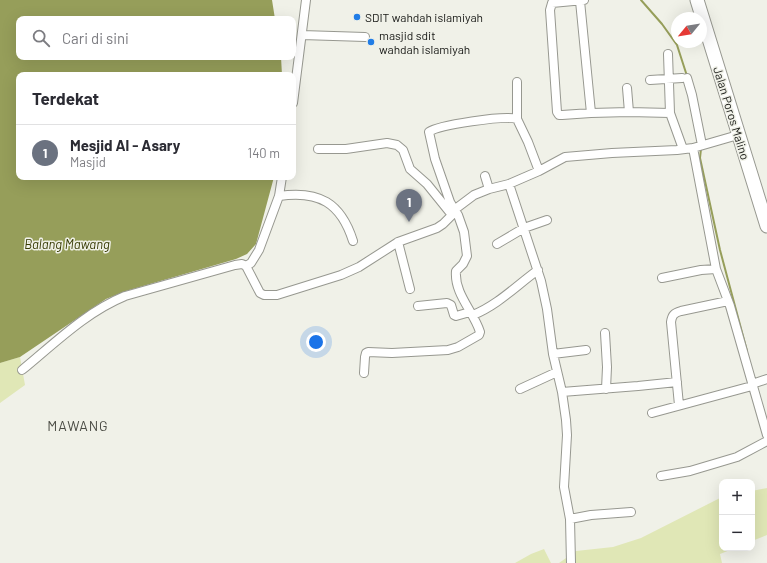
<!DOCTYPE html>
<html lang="id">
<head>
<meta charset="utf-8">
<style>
	:root { --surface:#fff; --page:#f7f7f7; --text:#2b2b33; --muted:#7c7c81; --line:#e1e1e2; --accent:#111827 }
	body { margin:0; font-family:Barlow,sans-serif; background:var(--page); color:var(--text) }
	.controls { position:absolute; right:12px; bottom:12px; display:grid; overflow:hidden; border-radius:8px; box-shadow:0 4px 16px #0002 }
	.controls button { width:36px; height:36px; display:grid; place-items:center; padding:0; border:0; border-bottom:1px solid var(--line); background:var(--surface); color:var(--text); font:20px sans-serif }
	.compass { position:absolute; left:671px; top:12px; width:36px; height:36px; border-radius:50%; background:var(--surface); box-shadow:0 4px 16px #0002; rotate:240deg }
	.you { position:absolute; left:316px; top:342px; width:14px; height:14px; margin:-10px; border:3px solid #fff; border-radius:50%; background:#1a73e8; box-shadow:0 0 0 6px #1a73e833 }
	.badge { display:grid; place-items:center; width:26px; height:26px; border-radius:50%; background:var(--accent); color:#fff; font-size:13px; font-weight:700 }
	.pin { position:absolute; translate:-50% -33px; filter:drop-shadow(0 1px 2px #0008) }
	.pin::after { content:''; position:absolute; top:21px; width:14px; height:12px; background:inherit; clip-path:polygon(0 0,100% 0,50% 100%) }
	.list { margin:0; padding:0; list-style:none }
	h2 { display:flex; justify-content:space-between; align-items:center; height:52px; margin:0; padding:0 16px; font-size:17px }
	h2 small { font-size:13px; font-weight:400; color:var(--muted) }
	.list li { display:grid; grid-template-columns:26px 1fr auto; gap:12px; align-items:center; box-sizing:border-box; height:56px; padding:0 16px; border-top:1px solid var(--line) }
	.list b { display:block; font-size:15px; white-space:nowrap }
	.list p { margin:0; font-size:13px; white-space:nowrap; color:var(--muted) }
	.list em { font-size:13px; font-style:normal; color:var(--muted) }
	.icon { flex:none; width:22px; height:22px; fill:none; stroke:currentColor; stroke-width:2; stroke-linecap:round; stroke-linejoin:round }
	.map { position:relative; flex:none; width:767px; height:563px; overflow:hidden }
	.search { position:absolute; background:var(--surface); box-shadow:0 4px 16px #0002; left:16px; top:16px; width:280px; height:44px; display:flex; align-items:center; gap:10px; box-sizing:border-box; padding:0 14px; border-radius:8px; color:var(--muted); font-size:15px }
	.panel { position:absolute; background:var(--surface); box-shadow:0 4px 16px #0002; left:16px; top:72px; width:280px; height:108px; border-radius:8px }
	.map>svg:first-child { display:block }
	.green { fill:#e0e7b6 }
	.water { fill:#969e5a }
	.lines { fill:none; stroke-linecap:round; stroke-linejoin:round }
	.stream { stroke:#969e5a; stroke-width:2 }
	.street-casing { stroke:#979890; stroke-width:10 }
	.primary-casing { stroke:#979890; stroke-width:15 }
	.street { stroke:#fff; stroke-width:8 }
	.primary { stroke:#fff; stroke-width:13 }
	.poi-dot { fill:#217de6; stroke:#f0f1e8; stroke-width:1.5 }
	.labels { text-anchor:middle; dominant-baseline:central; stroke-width:3; stroke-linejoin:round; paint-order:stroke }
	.poi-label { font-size:12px; fill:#171815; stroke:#f0f1e8; text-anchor:start }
	.street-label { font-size:12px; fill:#171815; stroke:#f0f1e8 }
	.water-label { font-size:13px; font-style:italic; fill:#373b03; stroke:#f0f1e8 }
	.quarter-label { font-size:14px; letter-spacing:1px; fill:#4b4c45; stroke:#f0f1e8 }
</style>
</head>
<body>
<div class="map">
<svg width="767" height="563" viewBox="0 0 767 563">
	<rect width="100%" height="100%" fill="#f0f1e8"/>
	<path class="green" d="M 20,357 L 25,385 L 0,403 L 0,363 Z
		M 767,488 L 767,535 L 752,541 L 752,491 Z
		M 722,497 L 722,548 L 735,548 L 720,554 L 722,563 L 559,563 L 576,551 L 613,547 L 641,538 Z
		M 544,549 L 551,563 L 515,563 L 531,554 Z"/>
	<path class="water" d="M 0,0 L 272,0 L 275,19 L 19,19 L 19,57 L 281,57 L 282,75 L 19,75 L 19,177 L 274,177 L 256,244 L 247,254 L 236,259 L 126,291 L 106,299 L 20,357 L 0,363 Z"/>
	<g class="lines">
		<path class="stream" d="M 641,0 L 662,24 L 677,45 L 687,76
			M 701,149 L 700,158 L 720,250 L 747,351"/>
		<defs>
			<path id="street" d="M 584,0 L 552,3 L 550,10 L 557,112 L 559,115 L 562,115 L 591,113
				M 580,1 L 591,113 L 629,112 L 670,113 L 683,149
				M 302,35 L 365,37
				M 668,54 L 670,113
				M 687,78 L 692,95 L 702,145
				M 650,80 L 682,78
				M 517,82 L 517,119
				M 627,88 L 629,112
				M 293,103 L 306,0
				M 693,148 L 716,269 L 730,306 L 767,435
				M 318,149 L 346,149 L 387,143 L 397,145 L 403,150 L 410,169 L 427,184 L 452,215
				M 485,176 L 489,189
				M 509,184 L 541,281 L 547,309 L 553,354 L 562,392 L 566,420 L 567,435 L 564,487 L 570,519 L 571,563
				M 279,196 C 319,190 341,203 353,241
				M 398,242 L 410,289
				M 497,244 L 524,228 L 547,220
				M 246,266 L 260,293 L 264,295 L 277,295 L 341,275 L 359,267 L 398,242 L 437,228 L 443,224 L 452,215 L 454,210 L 474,195 L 489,189 L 509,184 L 539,171 L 565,157 L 612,153 L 677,150 L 693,148 L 738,135
				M 662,278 L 701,270 L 716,269
				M 418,306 L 447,303 L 451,305 L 454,315 L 456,316 L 470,312
				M 473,315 C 498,305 517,285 538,270
				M 605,333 L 607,367 L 606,389
				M 553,354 L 586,350
				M 22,370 C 55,343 86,312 125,296 L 235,265 L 242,264 L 246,266 L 251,263 L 259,250 L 279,196 L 282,177
				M 364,373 L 365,357 L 366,353 L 368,352 L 392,353 L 448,350 L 458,347 L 479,335 L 480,332 C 474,312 454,294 456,271 L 463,264 L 467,256 L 464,232 L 458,215 L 450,202 L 435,159 L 429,132 C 438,125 505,115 517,119 L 528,142 L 539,171
				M 752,384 L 767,379
				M 520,389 L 557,372
				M 562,392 L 638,386 L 677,382
				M 679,405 L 671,322 C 672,315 674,313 681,311 L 728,301
				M 652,413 L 752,386
				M 661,476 L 690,471 L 737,457 L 767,441
				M 570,519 L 591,515 L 631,512"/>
			<path id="primary" d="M 697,0 L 767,226"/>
		</defs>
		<use href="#street" class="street-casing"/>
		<use href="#primary" class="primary-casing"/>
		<use href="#street" class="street"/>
		<use href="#primary" class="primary"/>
	</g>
	<g class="poi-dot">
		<circle cx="357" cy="17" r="4"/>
		<circle cx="371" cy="42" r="4"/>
	</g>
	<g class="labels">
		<g class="poi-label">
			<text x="365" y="17">SDIT wahdah islamiyah</text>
			<text x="379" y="35">masjid sdit<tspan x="379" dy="14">wahdah islamiyah</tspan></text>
		</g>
		<g class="street-label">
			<text transform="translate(732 113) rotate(73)">Jalan Poros Malino</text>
		</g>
		<g class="water-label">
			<text x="67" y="244">Balang Mawang</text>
		</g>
		<g class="quarter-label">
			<text x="78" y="425">MAWANG</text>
		</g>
	</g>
</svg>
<div class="controls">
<button>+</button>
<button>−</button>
</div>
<svg class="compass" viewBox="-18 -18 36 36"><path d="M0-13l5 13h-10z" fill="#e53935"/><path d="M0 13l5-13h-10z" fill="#7c7c81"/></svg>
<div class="you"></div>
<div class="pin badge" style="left:409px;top:222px;background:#6b7280">1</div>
<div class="search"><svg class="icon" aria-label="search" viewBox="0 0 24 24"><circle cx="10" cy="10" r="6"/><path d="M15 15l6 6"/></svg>Cari di sini</div>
<section class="panel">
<h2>Terdekat<small></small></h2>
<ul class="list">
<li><span class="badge" style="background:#6b7280">1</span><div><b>Mesjid Al - Asary</b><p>Masjid</p></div><em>140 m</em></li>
</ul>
</section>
</div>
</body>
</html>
